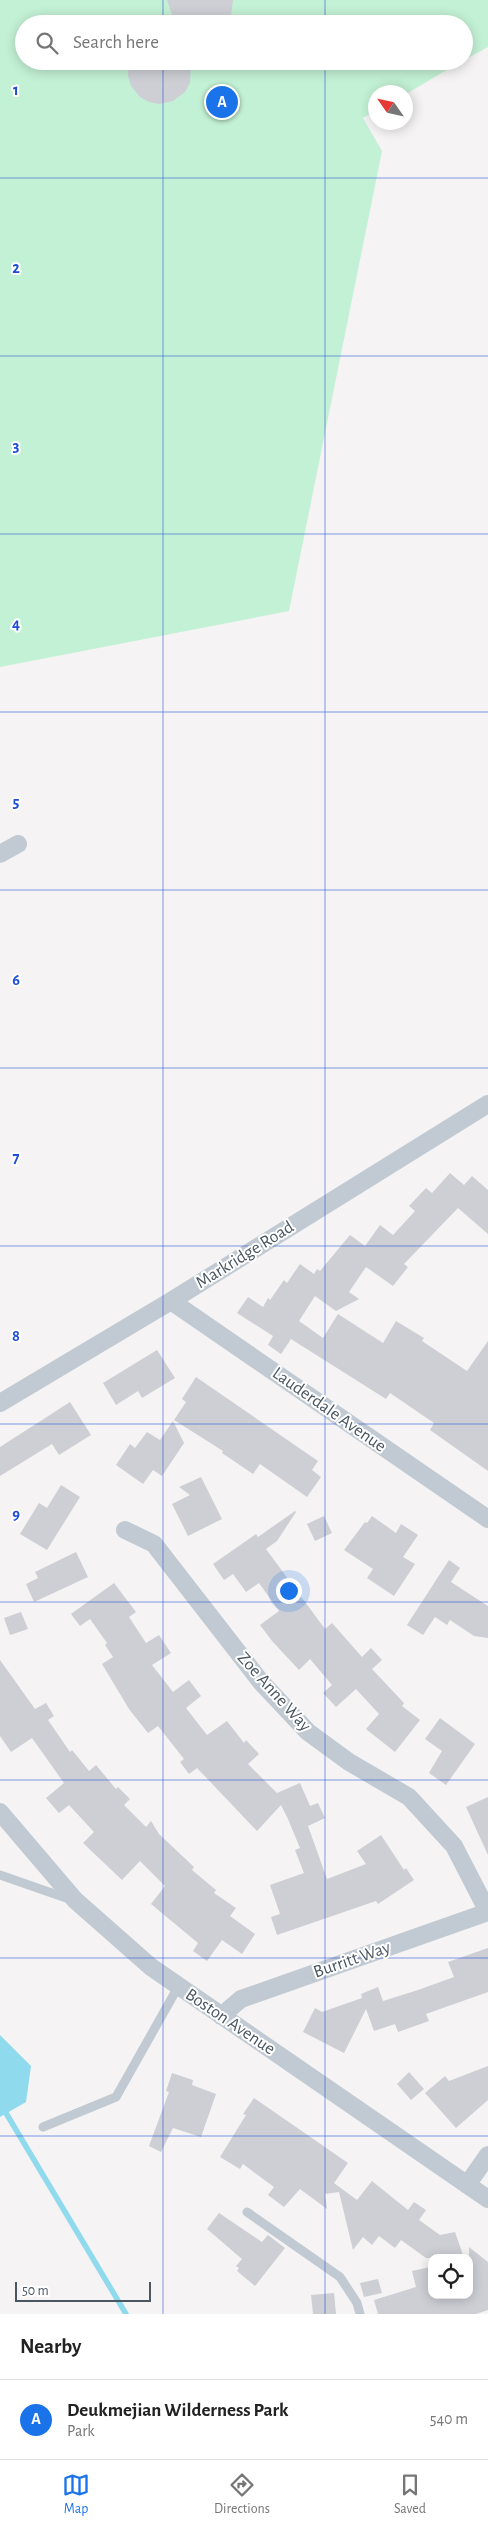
<!DOCTYPE html>
<html lang="en">
<head>
<meta charset="utf-8">
<style>
	:root { --surface:#fff; --page:#f6f6f6; --text:#222; --muted:#767676; --line:#e0e0e0; --accent:#1a73e8 }
	body { margin:0; font-family:"Alegreya Sans",sans-serif; background:var(--page); color:var(--text) }
	.controls { position:absolute; right:15px; bottom:15px; display:grid; overflow:hidden; border-radius:10px; box-shadow:0 2px 12px #0003 }
	.controls button { width:45px; height:45px; display:grid; place-items:center; padding:0; border:0; border-bottom:1px solid var(--line); background:var(--surface); color:var(--text); font:25px sans-serif }
	.compass { position:absolute; left:368px; top:85px; width:45px; height:45px; border-radius:50%; background:var(--surface); box-shadow:0 2px 12px #0003; rotate:304deg }
	.scale { position:absolute; left:15px; bottom:12px; width:136px; box-sizing:border-box; padding-left:5px; border:2px solid #4a5661; border-top:0; font-size:14px; line-height:18px; white-space:nowrap; color:#4a5661; -webkit-text-stroke:4px #fff; paint-order:stroke }
	.you { position:absolute; left:288px; top:1590px; width:18px; height:18px; margin:-12px; border:4px solid #fff; border-radius:50%; background:#1a73e8; box-shadow:0 0 0 8px #1a73e833 }
	.badge { display:grid; place-items:center; width:32px; height:32px; border-radius:50%; background:var(--accent); color:#fff; font-size:16px; font-weight:700 }
	.pin { position:absolute; translate:-50% -50%; border:2px solid #fff; box-shadow:0 1px 5px #0006 }
	.list { margin:0; padding:0; list-style:none }
	h2 { display:flex; justify-content:space-between; align-items:center; height:65px; margin:0; padding:0 20px; font-size:21px }
	h2 small { font-size:16px; font-weight:400; color:var(--muted) }
	.list li { display:grid; grid-template-columns:32px 1fr auto; gap:15px; align-items:center; box-sizing:border-box; height:80px; padding:0 20px; border-top:1px solid var(--line) }
	.list b { display:block; font-size:19px; white-space:nowrap }
	.list p { margin:0; font-size:16px; white-space:nowrap; color:var(--muted) }
	.list em { font-size:16px; font-style:normal; color:var(--muted) }
	.icon { flex:none; width:28px; height:28px; fill:none; stroke:currentColor; stroke-width:2; stroke-linecap:round; stroke-linejoin:round }
	.map { position:relative; flex:none; width:488px; height:2314px; overflow:hidden }
	.search { position:absolute; background:var(--surface); box-shadow:0 2px 12px #0003; left:15px; right:15px; top:15px; height:55px; display:flex; align-items:center; gap:12px; box-sizing:border-box; padding:0 18px; border-radius:28px; color:var(--muted); font-size:19px }
	.sheet { height:145px; background:var(--surface) }
	nav { display:flex; justify-content:space-around; align-items:center; box-sizing:border-box; height:70px; border-top:1px solid var(--line); background:var(--surface); font-size:14px; color:var(--muted) }
	nav a { display:grid; justify-items:center; gap:2px }
	nav .on { color:var(--accent) }
	.map>svg:first-child { display:block }
	.green { fill:#c3f1d5 }
	.water { fill:#90daee }
	.lines { fill:none; stroke-linecap:round; stroke-linejoin:round }
	.stream { stroke:#90daee; stroke-width:5.5 }
	.building { fill:#cdcfd5 }
	.lane { stroke:#c1cad2; stroke-width:9 }
	.street { stroke:#c1cad2; stroke-width:18 }
	.grid { fill:none; stroke:#1d4ed8; stroke-width:1; stroke-opacity:0.55 }
	.labels { text-anchor:middle; dominant-baseline:central; stroke-width:4; stroke-linejoin:round; paint-order:stroke }
	.street-label { font-size:18px; fill:#4a5661; stroke:#fff }
	.grid-label { font-size:16px; text-anchor:middle; font-weight:bold; fill:#1d4ed8; stroke:#fff; stroke-width:4; stroke-linejoin:round; paint-order:stroke }
</style>
</head>
<body>
<div class="map">
<svg width="488" height="2314" viewBox="0 0 488 2314">
	<rect width="100%" height="100%" fill="#f5f3f3"/>
	<path class="green" d="M 0,0 L 488,0 L 488,47 L 464,60 L 464,24 L 24,24 L 24,61 L 462,61 L 406,94 L 376,92 L 375,111 L 363,118 L 382,151 L 289,611 L 0,667 Z"/>
	<path class="water" d="M 0,2035 L 31,2066 L 26,2102 L 0,2117 Z"/>
	<g class="lines">
		<path class="stream" d="M 6,2113 L 126,2314"/>
	</g>
	<path class="building" d="M 167,0 L 233,0 L 231,15 L 226,24 L 175,24 Z
		M 129,61 L 191,61 L 190,83 L 185,92 L 173,101 L 159,104 L 149,102 L 140,97 L 131,86 L 128,76 Z
		M 450,1173 L 464,1185 L 472,1176 L 488,1190 L 488,1234 L 458,1208 L 404,1264 L 408,1267 L 393,1286 L 366,1267 L 349,1292 L 359,1299 L 336,1311 L 315,1296 L 299,1321 L 323,1338 L 338,1314 L 383,1343 L 396,1321 L 424,1338 L 422,1341 L 467,1371 L 488,1341 L 488,1471 L 430,1430 L 434,1423 L 390,1393 L 386,1399 L 291,1339 L 281,1354 L 268,1345 L 273,1336 L 237,1313 L 248,1297 L 263,1307 L 268,1298 L 270,1300 L 284,1280 L 287,1283 L 300,1264 L 314,1274 L 317,1269 L 320,1271 L 350,1235 L 365,1246 L 380,1225 L 393,1235 L 415,1211 L 409,1206 L 426,1188 L 432,1193 Z
		M 157,1350 L 175,1378 L 142,1398 L 138,1391 L 116,1405 L 103,1383 Z
		M 196,1377 L 318,1461 L 312,1470 L 321,1477 L 307,1497 L 260,1464 L 253,1474 L 222,1453 L 223,1451 L 174,1420 L 186,1402 L 182,1399 Z
		M 70,1402 L 91,1435 L 59,1455 L 52,1444 L 0,1476 L 0,1447 Z
		M 173,1421 L 184,1443 L 162,1476 L 153,1470 L 143,1484 L 116,1465 L 130,1444 L 135,1448 L 147,1432 L 160,1440 Z
		M 201,1477 L 222,1519 L 188,1536 L 172,1504 L 190,1495 L 179,1487 Z
		M 61,1485 L 80,1497 L 47,1550 L 20,1534 L 39,1503 L 47,1508 Z
		M 295,1511 L 296,1512 L 277,1541 L 266,1549 L 325,1629 L 332,1623 L 362,1657 L 371,1648 L 382,1660 L 372,1669 L 404,1703 L 402,1706 L 420,1720 L 395,1752 L 366,1729 L 379,1714 L 356,1689 L 336,1707 L 323,1693 L 332,1685 L 310,1659 L 299,1670 L 272,1641 L 260,1625 L 279,1611 L 259,1583 L 246,1592 L 233,1574 L 224,1580 L 213,1564 L 256,1534 L 258,1537 Z
		M 324,1516 L 332,1533 L 315,1541 L 307,1524 Z
		M 372,1516 L 396,1533 L 401,1524 L 418,1535 L 403,1557 L 415,1564 L 394,1596 L 367,1578 L 373,1569 L 344,1550 L 365,1522 L 367,1523 Z
		M 76,1552 L 88,1577 L 34,1602 L 26,1584 L 38,1578 L 35,1572 Z
		M 449,1560 L 460,1568 L 451,1582 L 488,1606 L 488,1638 L 474,1636 L 450,1620 L 447,1625 L 435,1617 L 423,1635 L 407,1625 Z
		M 114,1583 L 136,1612 L 129,1617 L 146,1643 L 159,1635 L 171,1653 L 152,1665 L 173,1692 L 189,1680 L 201,1696 L 186,1708 L 207,1735 L 227,1721 L 244,1743 L 246,1740 L 259,1754 L 248,1764 L 277,1793 L 300,1783 L 310,1806 L 318,1803 L 325,1818 L 308,1826 L 327,1879 L 366,1864 L 357,1851 L 381,1835 L 404,1870 L 406,1868 L 414,1880 L 378,1904 L 376,1901 L 277,1935 L 271,1917 L 280,1914 L 270,1885 L 304,1873 L 295,1850 L 300,1848 L 288,1819 L 281,1805 L 257,1831 L 197,1768 L 189,1774 L 180,1762 L 184,1759 L 158,1726 L 148,1733 L 129,1709 L 102,1664 L 113,1657 L 105,1645 L 107,1643 L 90,1619 L 80,1626 L 71,1614 Z
		M 21,1612 L 28,1629 L 10,1635 L 4,1618 Z
		M 0,1660 L 35,1709 L 46,1703 L 54,1716 L 48,1720 L 70,1752 L 72,1750 L 89,1771 L 96,1765 L 116,1789 L 118,1787 L 130,1799 L 124,1805 L 146,1827 L 151,1821 L 159,1834 L 194,1867 L 192,1870 L 216,1890 L 214,1893 L 236,1908 L 230,1916 L 255,1934 L 242,1954 L 222,1940 L 207,1961 L 193,1951 L 198,1943 L 151,1904 L 165,1886 L 140,1861 L 122,1880 L 83,1843 L 94,1832 L 69,1805 L 59,1813 L 46,1798 L 64,1783 L 32,1738 L 11,1752 L 0,1736 Z
		M 440,1718 L 475,1744 L 446,1785 L 429,1773 L 442,1751 L 425,1739 Z
		M 488,1797 L 488,1855 L 466,1807 Z
		M 488,1948 L 488,1992 L 426,2014 L 429,2021 L 398,2032 L 395,2024 L 374,2031 L 366,2009 L 344,2053 L 303,2032 L 315,2008 L 322,2012 L 362,1998 L 361,1994 L 378,1987 L 383,2001 L 418,1990 L 454,1977 L 448,1962 Z
		M 488,2066 L 488,2100 L 456,2128 L 425,2093 L 445,2076 L 449,2081 Z
		M 409,2072 L 424,2089 L 411,2100 L 397,2084 Z
		M 172,2073 L 193,2080 L 192,2085 L 216,2094 L 201,2137 L 173,2128 L 161,2152 L 149,2146 L 169,2092 L 166,2091 Z
		M 254,2098 L 348,2163 L 334,2183 L 357,2200 L 372,2181 L 408,2210 L 414,2202 L 426,2210 L 419,2220 L 440,2235 L 455,2232 L 464,2258 L 426,2258 L 401,2240 L 395,2248 L 379,2236 L 372,2245 L 363,2237 L 353,2250 L 339,2192 L 325,2194 L 327,2209 L 300,2189 L 284,2207 L 268,2195 L 274,2187 L 243,2164 L 240,2169 L 220,2157 L 246,2115 L 243,2114 Z
		M 219,2213 L 262,2242 L 268,2235 L 285,2248 L 255,2286 L 237,2271 L 239,2268 L 236,2266 L 242,2259 L 207,2229 Z
		M 469,2247 L 488,2262 L 488,2310 L 476,2314 L 378,2314 L 374,2300 L 416,2287 L 412,2271 L 430,2267 L 432,2295 L 469,2295 Z
		M 378,2279 L 382,2293 L 364,2297 L 360,2283 Z
		M 334,2293 L 336,2314 L 313,2314 L 311,2295 Z"/>
	<g class="lines">
		<path class="lane" d="M 0,1875 L 72,1900
			M 43,2127 L 116,2097 L 178,1987
			M 247,2212 L 340,2277 L 357,2303 L 360,2314"/>
		<path class="street" d="M 0,854 L 18,844
			M 171,1301 L 488,1519
			M 0,1403 L 171,1301 L 488,1104
			M 125,1530 L 154,1544 L 261,1682 L 308,1732 L 349,1762 L 409,1797 L 454,1846 L 488,1912
			M 0,1812 L 75,1900 L 151,1967 L 488,2199
			M 221,2016 L 241,1999 L 488,1912
			M 467,2185 L 488,2155"/>
	</g>
	<path class="grid" d="M 163,0 L 163,24M 325,0 L 325,24M 163,61 L 163,2314M 325,61 L 325,2314M 0,178 L 488,178M 0,356 L 488,356M 0,534 L 488,534M 0,712 L 488,712M 0,890 L 488,890M 0,1068 L 488,1068M 0,1246 L 488,1246M 0,1424 L 488,1424M 0,1602 L 488,1602M 0,1780 L 488,1780M 0,1958 L 488,1958M 0,2136 L 488,2136"/>
	<g class="labels">
		<g class="street-label">
			<text transform="translate(245 1255) rotate(-32)">Markridge Road</text>
			<text transform="translate(329 1410) rotate(35)">Lauderdale Avenue</text>
			<text transform="translate(274 1692) rotate(48)">Zoe Anne Way</text>
			<text transform="translate(352 1960) rotate(-19)">Burritt Way</text>
			<text transform="translate(230 2022) rotate(34)">Boston Avenue</text>
		</g>
	</g>
	<g class="grid-label">
		<text x="16" y="95">1</text>
		<text x="16" y="273">2</text>
		<text x="16" y="451">3</text>
		<text x="16" y="629">4</text>
		<text x="16" y="807">5</text>
		<text x="16" y="985">6</text>
		<text x="16" y="1163">7</text>
		<text x="16" y="1341">8</text>
		<text x="16" y="1519">9</text>
	</g>
</svg>
<div class="controls">
<button><svg class="icon" aria-label="locate" viewBox="0 0 24 24"><circle cx="12" cy="12" r="6"/><path d="M12 2v4M12 18v4M2 12h4M18 12h4"/></svg></button>
</div>
<svg class="compass" viewBox="-18 -18 36 36"><path d="M0-13l5 13h-10z" fill="#e53935"/><path d="M0 13l5-13h-10z" fill="#767676"/></svg>
<div class="scale">50 m</div>
<div class="you"></div>
<div class="pin badge" style="left:222px;top:102px">A</div>
<div class="search"><svg class="icon" aria-label="search" viewBox="0 0 24 24"><circle cx="10" cy="10" r="6"/><path d="M15 15l6 6"/></svg>Search here</div>
</div>
<section class="sheet">
<h2>Nearby<small></small></h2>
<ul class="list">
<li><span class="badge">A</span><div><b>Deukmejian Wilderness Park</b><p>Park</p></div><em>540 m</em></li>
</ul>
</section>
<nav>
<a class="on"><svg class="icon" aria-label="map" viewBox="0 0 24 24"><path d="M3 6l6-2 6 2 6-2v14l-6 2-6-2-6 2zM9 4v14M15 6v14"/></svg>Map</a>
<a><svg class="icon" aria-label="directions" viewBox="0 0 24 24"><path d="M12 3l9 9-9 9-9-9zM9 14v-3h6M13 9l2 2-2 2"/></svg>Directions</a>
<a><svg class="icon" aria-label="saved" viewBox="0 0 24 24"><path d="M7 4h10v16l-5-4-5 4z"/></svg>Saved</a>
</nav>
</body>
</html>
